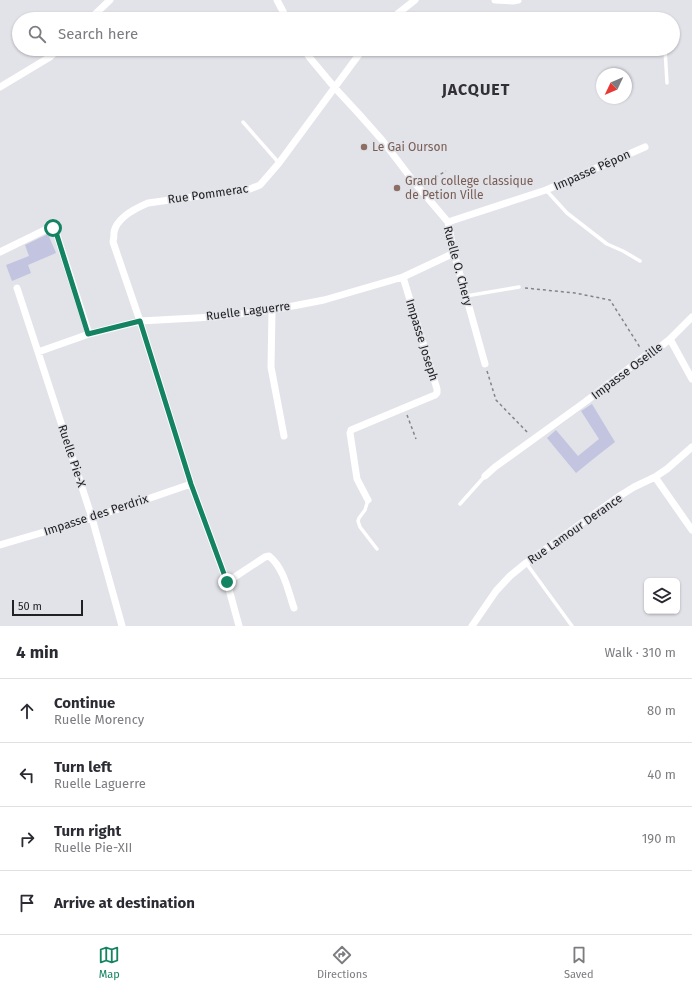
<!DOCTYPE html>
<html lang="en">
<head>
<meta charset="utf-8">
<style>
	:root { --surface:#fff; --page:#f2f2f3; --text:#2b2b33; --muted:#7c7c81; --line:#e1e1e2; --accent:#148361 }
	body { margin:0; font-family:"Fira Sans",sans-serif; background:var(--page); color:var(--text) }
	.controls { position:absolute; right:12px; bottom:12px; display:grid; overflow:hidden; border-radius:6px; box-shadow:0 1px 3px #0004 }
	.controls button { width:36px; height:36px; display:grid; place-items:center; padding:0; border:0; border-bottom:1px solid var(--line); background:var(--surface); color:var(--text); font:20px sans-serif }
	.compass { position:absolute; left:596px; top:68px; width:36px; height:36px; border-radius:50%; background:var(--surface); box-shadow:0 1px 3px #0004; rotate:226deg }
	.scale { position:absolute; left:12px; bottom:10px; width:71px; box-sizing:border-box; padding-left:4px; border:2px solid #212224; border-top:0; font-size:11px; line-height:14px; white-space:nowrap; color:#212224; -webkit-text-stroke:3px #e2e2e9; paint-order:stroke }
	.stop { position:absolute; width:12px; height:12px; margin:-9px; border:3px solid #148361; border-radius:50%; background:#fff }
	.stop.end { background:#148361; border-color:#fff; box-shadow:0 1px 4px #0008 }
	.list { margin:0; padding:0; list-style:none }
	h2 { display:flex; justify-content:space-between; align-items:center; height:52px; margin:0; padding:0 16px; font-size:17px }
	h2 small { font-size:13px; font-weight:400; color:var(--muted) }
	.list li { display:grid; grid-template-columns:26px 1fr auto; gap:12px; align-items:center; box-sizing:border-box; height:64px; padding:0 16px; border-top:1px solid var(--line) }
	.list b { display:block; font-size:15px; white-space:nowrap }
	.list p { margin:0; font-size:13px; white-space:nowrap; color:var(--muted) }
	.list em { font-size:13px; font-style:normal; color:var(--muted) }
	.icon { flex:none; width:22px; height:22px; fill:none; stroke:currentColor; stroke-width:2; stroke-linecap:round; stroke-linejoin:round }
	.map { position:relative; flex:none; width:692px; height:626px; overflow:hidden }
	.search { position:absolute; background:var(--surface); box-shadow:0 1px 3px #0004; left:12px; right:12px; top:12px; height:44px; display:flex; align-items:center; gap:10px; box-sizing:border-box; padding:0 14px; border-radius:22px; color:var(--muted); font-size:15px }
	.sheet { height:308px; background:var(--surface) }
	nav { display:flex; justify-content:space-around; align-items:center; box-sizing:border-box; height:56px; border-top:1px solid var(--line); background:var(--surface); font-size:11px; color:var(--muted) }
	nav a { display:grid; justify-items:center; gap:2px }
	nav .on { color:var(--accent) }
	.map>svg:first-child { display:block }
	.building { fill:#c2c4e0 }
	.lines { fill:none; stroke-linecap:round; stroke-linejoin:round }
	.path { stroke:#838388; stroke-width:1.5; stroke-dasharray:3 3; stroke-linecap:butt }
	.service { stroke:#fff; stroke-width:3.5 }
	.minor { stroke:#fff; stroke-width:7 }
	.route { stroke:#148361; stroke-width:5 }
	.education-dot { fill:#8d6e63; stroke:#e2e2e9; stroke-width:1.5 }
	.labels { text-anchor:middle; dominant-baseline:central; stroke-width:3; stroke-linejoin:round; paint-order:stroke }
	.education-label { font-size:12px; fill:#785e54; stroke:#e2e2e9; text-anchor:start }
	.street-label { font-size:12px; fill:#212224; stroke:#e2e2e9 }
	.district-label { font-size:16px; font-weight:bold; letter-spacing:1px; fill:#303036; stroke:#e2e2e9 }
</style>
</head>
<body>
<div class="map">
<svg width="692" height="626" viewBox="0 0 692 626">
	<rect width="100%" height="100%" fill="#e2e2e9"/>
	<path class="building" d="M 48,234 L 56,253 L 28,265 L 31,273 L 12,281 L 6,265 L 29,256 L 25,245 Z
		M 592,404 L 615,442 L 597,456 L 576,473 L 547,438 L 556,430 L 578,456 L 599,439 L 581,411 Z"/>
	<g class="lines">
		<path class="path" d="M 425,183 L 446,171
			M 525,288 L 575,293 L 610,300 L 641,349
			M 487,371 L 496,400 L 528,433
			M 407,415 L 416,439"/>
		<path class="service" d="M 665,49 L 667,83
			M 243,122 L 279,163
			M 546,190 L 567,213 L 607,244 L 623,251 L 640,261
			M 466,296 L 519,287
			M 368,500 L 365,510 L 359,518 L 358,521 L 360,527 L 377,549
			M 460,504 L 485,476
			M 526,563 L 572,626"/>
		<path class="minor" d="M 277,0 L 287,19
			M 495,0 L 513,1 L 518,0
			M 90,19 L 110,0
			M 391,19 L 415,0
			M 304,49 L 310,58 L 335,88 L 359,114 L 382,140 L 414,182 L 448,222 L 454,253 L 485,364
			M 0,87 L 50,57 L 58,49
			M 448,222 L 546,190 L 645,147
			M 0,252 L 51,227 L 55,229 L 89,334
			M 17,288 L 38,352 L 92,518 L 122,626
			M 272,310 L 271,367 L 284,436
			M 670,339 L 692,379
			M 38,352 L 89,334 L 140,321 L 214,317 L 272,310 L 324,300 L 403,277 L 454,253
			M 485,476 L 495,467 L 585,402 L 645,356 L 660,347 L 670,339 L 692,317
			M 655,477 L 692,530
			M 368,500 L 357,479 L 350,433 L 351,430 L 435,395 L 437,393 L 437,389 L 403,277
			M 0,545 L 92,518 L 191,484
			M 227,582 L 265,557 L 269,556 C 284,568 288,591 294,608
			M 239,626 L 227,582 L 191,484 L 140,321 L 113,242 C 114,238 114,235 114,232 C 117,217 136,208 148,203 L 250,189 L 260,185 L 279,163 L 363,49
			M 472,626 L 496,591 L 510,576 L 526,563 L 618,497 L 634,487 L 655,477 L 667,469 L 692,447"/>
	</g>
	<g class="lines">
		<path class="route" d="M 53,228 L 55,229 L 88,334 L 140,321 L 191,484 L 227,582"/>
	</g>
	<g class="education-dot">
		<circle cx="364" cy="147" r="4"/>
		<circle cx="397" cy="188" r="4"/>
	</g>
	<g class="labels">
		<g class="education-label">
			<text x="372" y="147">Le Gai Ourson</text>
			<text x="405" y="181">Grand college classique<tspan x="405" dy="14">de Petion Ville</tspan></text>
		</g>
		<g class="street-label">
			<text transform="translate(592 170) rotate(-24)">Impasse Pépon</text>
			<text transform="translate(208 194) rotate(-8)">Rue Pommerac</text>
			<text transform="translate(458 266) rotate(75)">Ruelle O. Chery</text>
			<text transform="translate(248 311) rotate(-7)">Ruelle Laguerre</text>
			<text transform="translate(422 340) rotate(73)">Impasse Joseph</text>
			<text transform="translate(627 371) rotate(-37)">Impasse Oseille</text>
			<text transform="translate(72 456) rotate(72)">Ruelle Pie-X</text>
			<text transform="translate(96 515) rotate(-18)">Impasse des Perdrix</text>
			<text transform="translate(575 529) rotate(-35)">Rue Lamour Derance</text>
		</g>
		<g class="district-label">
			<text x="476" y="89">JACQUET</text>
		</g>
	</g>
</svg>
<div class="controls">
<button><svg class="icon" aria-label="layers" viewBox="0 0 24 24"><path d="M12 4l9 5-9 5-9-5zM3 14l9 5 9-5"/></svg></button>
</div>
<svg class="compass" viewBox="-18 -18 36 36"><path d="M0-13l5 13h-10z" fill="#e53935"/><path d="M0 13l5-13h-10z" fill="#7c7c81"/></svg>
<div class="scale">50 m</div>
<div class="stop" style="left:53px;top:228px"></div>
<div class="stop end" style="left:227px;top:582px"></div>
<div class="search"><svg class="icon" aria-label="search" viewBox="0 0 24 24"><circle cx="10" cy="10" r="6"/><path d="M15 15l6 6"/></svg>Search here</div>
</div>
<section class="sheet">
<h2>4 min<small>Walk · 310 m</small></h2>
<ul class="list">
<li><svg class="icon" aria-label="ahead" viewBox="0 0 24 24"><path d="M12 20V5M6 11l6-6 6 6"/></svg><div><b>Continue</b><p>Ruelle Morency</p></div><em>80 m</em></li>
<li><svg class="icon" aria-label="left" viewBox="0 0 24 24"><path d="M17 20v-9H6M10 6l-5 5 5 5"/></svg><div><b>Turn left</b><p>Ruelle Laguerre</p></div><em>40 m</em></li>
<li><svg class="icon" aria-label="right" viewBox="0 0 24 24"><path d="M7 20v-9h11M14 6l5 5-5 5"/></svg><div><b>Turn right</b><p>Ruelle Pie-XII</p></div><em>190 m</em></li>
<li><svg class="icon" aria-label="arrive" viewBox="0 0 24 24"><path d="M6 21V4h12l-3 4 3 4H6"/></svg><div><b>Arrive at destination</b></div></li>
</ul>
</section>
<nav>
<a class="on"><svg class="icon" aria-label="map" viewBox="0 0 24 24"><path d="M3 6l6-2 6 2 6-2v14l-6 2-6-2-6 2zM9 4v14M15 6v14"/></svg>Map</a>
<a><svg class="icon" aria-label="directions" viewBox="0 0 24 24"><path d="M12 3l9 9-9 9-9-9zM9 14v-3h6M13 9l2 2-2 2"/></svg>Directions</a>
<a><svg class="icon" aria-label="saved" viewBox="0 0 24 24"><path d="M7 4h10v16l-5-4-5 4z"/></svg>Saved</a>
</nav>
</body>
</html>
